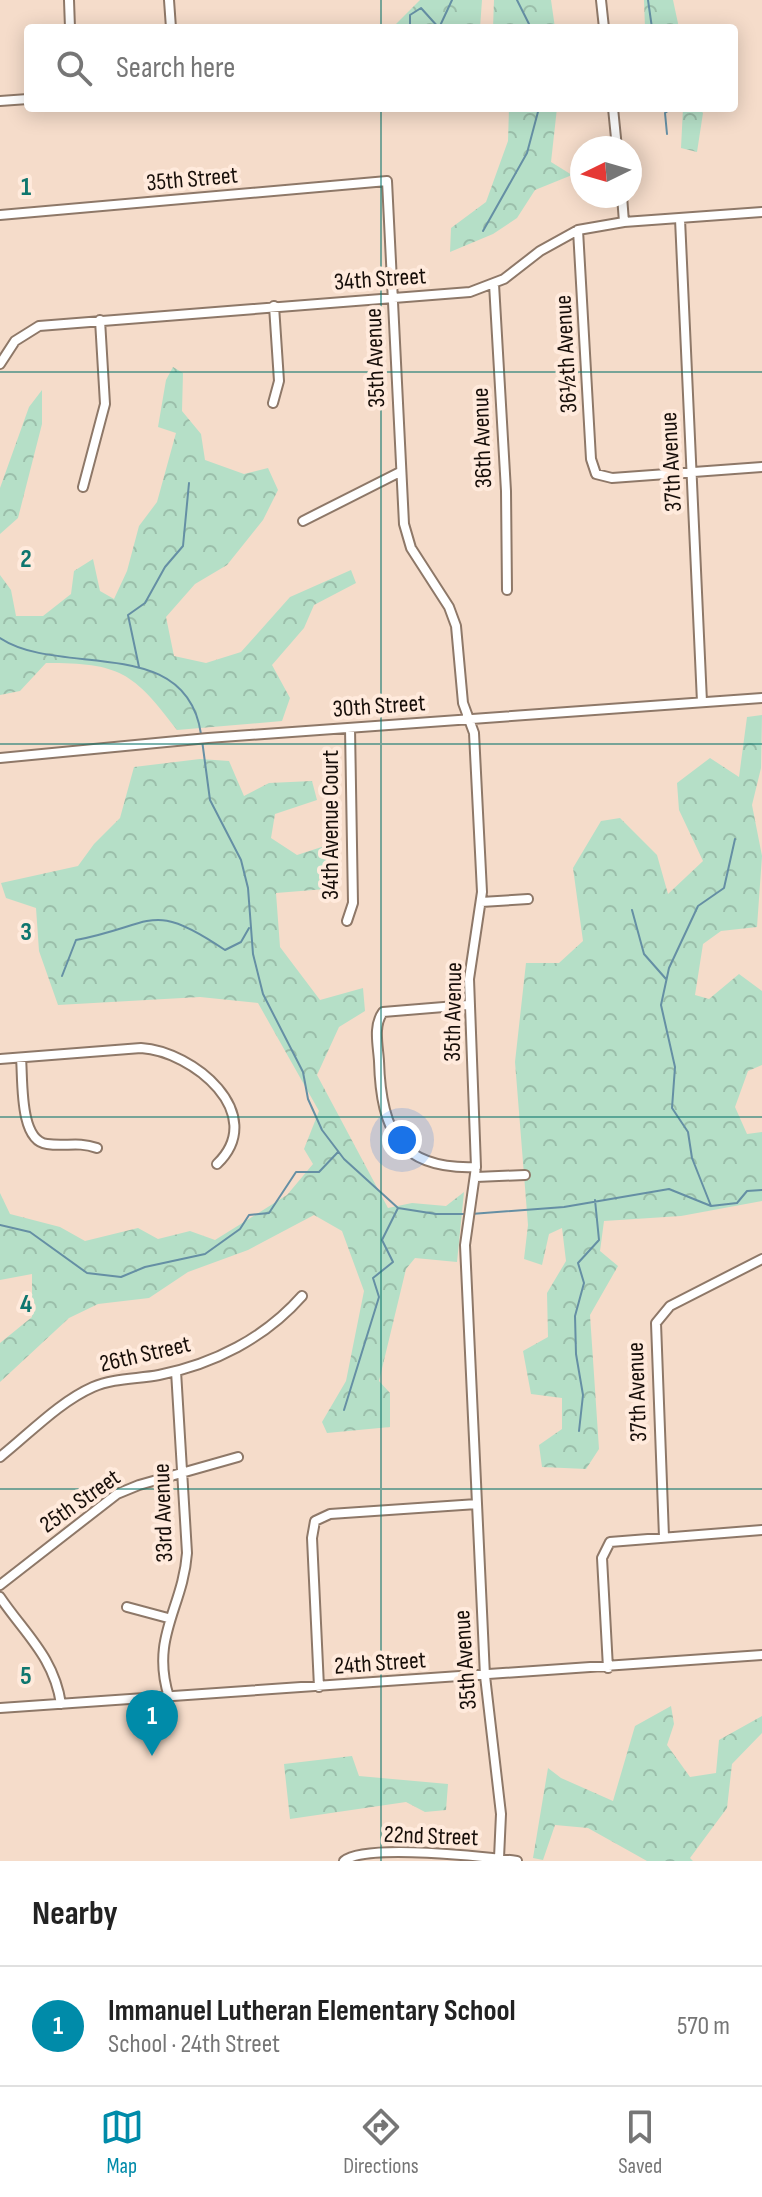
<!DOCTYPE html>
<html lang="en">
<head>
<meta charset="utf-8">
<style>
	:root { --surface:#fff; --page:#f6f6f6; --text:#222; --muted:#767676; --line:#e0e0e0; --accent:#008ba9 }
	body { margin:0; font-family:"Sofia Sans Condensed",sans-serif; background:var(--page); color:var(--text) }
	.compass { position:absolute; left:570px; top:136px; width:72px; height:72px; border-radius:50%; background:var(--surface); box-shadow:0 4px 20px #0003; rotate:265deg }
	.you { position:absolute; left:402px; top:1140px; width:28px; height:28px; margin:-20px; border:6px solid #fff; border-radius:50%; background:#1a73e8; box-shadow:0 0 0 12px #1a73e833 }
	.badge { display:grid; place-items:center; width:52px; height:52px; border-radius:50%; background:var(--accent); color:#fff; font-size:26px; font-weight:700 }
	.pin { position:absolute; translate:-50% -66px; filter:drop-shadow(0 2px 4px #0008) }
	.pin::after { content:''; position:absolute; top:42px; width:28px; height:24px; background:inherit; clip-path:polygon(0 0,100% 0,50% 100%) }
	.list { margin:0; padding:0; list-style:none }
	h2 { display:flex; justify-content:space-between; align-items:center; height:104px; margin:0; padding:0 32px; font-size:34px }
	h2 small { font-size:26px; font-weight:400; color:var(--muted) }
	.list li { display:grid; grid-template-columns:52px 1fr auto; gap:24px; align-items:center; box-sizing:border-box; height:120px; padding:0 32px; border-top:2px solid var(--line) }
	.list b { display:block; font-size:30px; white-space:nowrap }
	.list p { margin:0; font-size:26px; white-space:nowrap; color:var(--muted) }
	.list em { font-size:26px; font-style:normal; color:var(--muted) }
	.icon { flex:none; width:44px; height:44px; fill:none; stroke:currentColor; stroke-width:2; stroke-linecap:round; stroke-linejoin:round }
	.map { position:relative; flex:none; width:762px; height:1861px; overflow:hidden }
	.search { position:absolute; background:var(--surface); box-shadow:0 4px 20px #0003; left:24px; right:24px; top:24px; height:88px; display:flex; align-items:center; gap:20px; box-sizing:border-box; padding:0 28px; border-radius:8px; color:var(--muted); font-size:30px }
	.sheet { height:224px; background:var(--surface) }
	nav { display:flex; justify-content:space-around; align-items:center; box-sizing:border-box; height:112px; border-top:2px solid var(--line); background:var(--surface); font-size:22px; color:var(--muted) }
	nav a { display:grid; justify-items:center; gap:4px }
	nav .on { color:var(--accent) }
	.map>svg:first-child { display:block }
	.forest { fill:url(#forest-crowns) }
	.lines { fill:none; stroke-linecap:round; stroke-linejoin:round }
	.stream { stroke:#658fa4; stroke-width:2 }
	.minor-casing { stroke:#8e7868; stroke-width:12 }
	.minor { stroke:#fff; stroke-width:8 }
	.grid { fill:none; stroke:#0f766e; stroke-width:2; stroke-opacity:0.55 }
	.labels { text-anchor:middle; dominant-baseline:central; stroke-width:8; stroke-linejoin:round; paint-order:stroke }
	.street-label { font-size:24px; fill:#170e09; stroke:#ffeadc }
	.grid-label { font-size:26px; text-anchor:middle; font-weight:bold; fill:#0f766e; stroke:#ffeadc; stroke-width:8; stroke-linejoin:round; paint-order:stroke }
</style>
</head>
<body>
<div class="map">
<svg width="762" height="1861" viewBox="0 0 762 1861">
	<defs>
		<pattern id="forest-crowns" width="20" height="18" patternUnits="userSpaceOnUse" patternTransform="scale(2)"><rect width="20" height="18" fill="#b5dfc7"/><path d="M2 6a3 3 0 1 1 6 0M12 15a3 3 0 1 1 6 0" fill="none" stroke="#9bbeaa"/></pattern>
	</defs>
	<rect width="100%" height="100%" fill="#f5dcca"/>
	<path class="forest" d="M 420,0 L 482,0 L 480,28 L 376,28 L 395,25 Z
		M 494,0 L 551,0 L 555,28 L 493,28 Z
		M 644,0 L 673,0 L 679,28 L 645,28 Z
		M 509,108 L 557,108 L 551,162 L 572,175 L 535,190 L 517,218 L 493,234 L 450,252 L 451,228 L 486,202 L 508,141 Z
		M 683,108 L 699,108 L 703,113 L 697,152 L 681,148 Z
		M 173,367 L 183,373 L 182,411 L 201,434 L 205,460 L 244,474 L 268,468 L 278,490 L 263,520 L 227,565 L 195,584 L 166,617 L 174,656 L 206,663 L 241,652 L 290,597 L 351,570 L 356,583 L 314,605 L 304,628 L 272,665 L 290,698 L 282,721 L 177,730 C 133,672 120,663 46,663 L 20,691 L 0,695 L 0,575 L 11,590 L 16,616 L 43,616 L 71,594 L 74,571 L 93,559 L 100,591 L 114,599 L 127,571 L 139,526 L 157,502 L 176,433 L 158,427 L 166,380 Z
		M 42,390 L 42,424 L 18,518 L 0,534 L 0,488 L 29,407 Z
		M 762,715 L 761,768 L 752,805 L 762,856 L 757,927 L 721,931 L 703,944 L 695,995 L 709,999 L 739,974 L 762,991 L 762,1065 L 748,1071 L 735,1107 L 747,1134 L 762,1132 L 762,1201 L 681,1216 L 604,1221 L 600,1251 L 618,1266 L 590,1315 L 599,1449 L 586,1469 L 542,1467 L 539,1445 L 562,1429 L 562,1398 L 531,1394 L 523,1351 L 548,1337 L 547,1293 L 566,1261 L 562,1228 L 549,1234 L 542,1265 L 524,1259 L 528,1225 L 515,1062 L 526,963 L 559,963 L 583,941 L 573,868 L 601,821 L 620,818 L 657,855 L 668,894 L 703,861 L 679,810 L 677,783 L 710,758 L 739,777 L 747,717 Z
		M 200,759 L 229,761 L 244,796 L 269,783 L 312,781 L 317,800 L 275,814 L 271,838 L 297,855 L 337,842 L 338,888 L 276,893 L 280,947 L 320,1000 L 363,988 L 365,1011 L 339,1027 L 317,1075 L 388,1208 L 412,1203 L 446,1206 L 464,1192 L 457,1262 L 415,1258 L 406,1269 L 379,1381 L 390,1393 L 390,1427 L 327,1433 L 322,1422 L 346,1381 L 364,1291 L 342,1231 L 314,1215 L 248,1250 L 188,1272 L 149,1298 L 98,1304 L 69,1318 L 0,1382 L 0,1343 L 32,1317 L 32,1274 L 0,1280 L 0,1193 L 10,1214 L 60,1227 L 85,1241 L 138,1228 L 158,1239 L 190,1231 L 215,1240 L 287,1195 L 313,1164 L 304,1149 L 319,1111 L 258,1003 L 200,997 L 58,1005 L 39,951 L 36,908 L 6,898 L 1,883 L 78,866 L 94,844 L 120,818 L 134,767 Z
		M 671,1706 L 674,1724 L 667,1745 L 690,1777 L 716,1773 L 719,1740 L 762,1716 L 762,1733 L 732,1764 L 727,1808 L 690,1858 L 693,1861 L 647,1861 L 588,1828 L 555,1825 L 543,1860 L 533,1858 L 548,1768 L 561,1778 L 613,1801 L 635,1726 Z
		M 352,1756 L 359,1776 L 448,1784 L 446,1810 L 425,1812 L 406,1802 L 290,1819 L 284,1764 Z"/>
	<g class="lines">
		<path class="stream" d="M 517,0 L 531,28
			M 648,0 L 652,28
			M 410,28 L 410,15 L 421,8 L 439,28 L 452,0
			M 667,134 L 665,113 L 672,108
			M 483,231 L 527,153 L 539,108
			M 0,638 C 60,678 186,633 201,734
			M 139,667 L 128,615 L 145,603 L 165,567 L 183,546 L 189,483
			M 202,740 L 210,800 L 241,860 L 248,888 L 253,954 L 263,994 L 303,1072 L 308,1099 L 322,1130 L 344,1159 L 398,1208 L 436,1214 L 464,1214
			M 632,910 L 644,954 L 666,979
			M 62,976 L 76,940 C 155,925 150,899 225,950 L 241,942 L 249,928
			M 711,1206 L 692,1158 L 688,1132 L 672,1108 L 675,1067 L 661,1005 L 669,968 L 698,906 L 724,888 L 735,839
			M 471,1214 L 564,1207 L 669,1189 L 711,1206 L 737,1203 L 747,1191 L 762,1190
			M 0,1225 L 30,1232 L 87,1273 L 121,1277 L 145,1267 L 205,1254 L 240,1229 L 249,1215 L 269,1213 L 296,1172 L 319,1172 L 338,1152
			M 344,1410 L 379,1297 L 373,1278 L 393,1262 L 382,1240 L 398,1208
			M 579,1431 L 583,1395 L 576,1354 L 575,1316 L 584,1283 L 578,1263 L 599,1240 L 595,1200"/>
		<defs>
			<path id="minor" d="M 69,0 L 70,28
				M 169,0 L 171,28
				M 601,0 L 604,28
				M 0,101 L 28,99
				M 613,108 L 617,148
				M 622,196 L 624,222
				M 0,215 L 387,181 L 404,524 L 411,548 L 449,607 L 456,626 L 463,703 L 474,733 L 482,892 L 469,979 L 476,1167 L 465,1245 L 485,1676 L 501,1814 L 499,1858
				M 680,219 L 702,702
				M 578,230 L 591,459 L 596,474 L 612,478 L 762,467
				M 494,284 L 506,491 L 507,590
				M 0,364 L 15,341 L 39,326 L 470,292 L 504,279 L 540,251 L 578,230 L 624,222 L 762,212
				M 273,403 L 279,381 L 274,306
				M 83,487 L 105,404 L 100,320
				M 303,521 L 400,472
				M 0,758 L 208,738 L 762,698
				M 481,902 L 528,899
				M 347,921 L 353,903 L 350,728
				M 468,1005 L 383,1012 C 373,1026 378,1045 379,1061 C 381,1132 400,1170 476,1167
				M 21,1058 C 23,1079 19,1141 47,1144 C 67,1147 76,1141 97,1148
				M 0,1059 L 141,1048 C 193,1051 269,1114 217,1164
				M 476,1177 L 525,1175
				M 0,1457 C 29,1434 59,1402 93,1387 C 113,1378 138,1379 159,1375 C 214,1364 265,1338 302,1296
				M 664,1537 L 656,1323 L 670,1306 L 762,1259
				M 0,1585 L 117,1494 L 139,1485 L 238,1457
				M 0,1597 C 25,1634 54,1657 61,1704
				M 127,1607 L 168,1618
				M 608,1668 L 602,1558 L 610,1542 L 762,1530
				M 319,1687 L 312,1538 L 315,1521 L 330,1514 L 477,1504
				M 169,1697 C 150,1637 183,1608 187,1553 L 176,1371
				M 0,1708 L 762,1655
				M 344,1861 C 366,1843 486,1857 517,1861"/>
		</defs>
		<use href="#minor" class="minor-casing"/>
		<use href="#minor" class="minor"/>
	</g>
	<path class="grid" d="M 381,0 L 381,28M 381,108 L 381,1861M 0,372 L 762,372M 0,744 L 762,744M 0,1117 L 762,1117M 0,1489 L 762,1489"/>
	<g class="labels">
		<g class="street-label">
			<text transform="translate(192 179) rotate(-5)">35th Street</text>
			<text transform="translate(380 279) rotate(-4)">34th Street</text>
			<text transform="translate(566 354) rotate(-93)">36½th Avenue</text>
			<text transform="translate(375 358) rotate(-92)">35th Avenue</text>
			<text transform="translate(482 438) rotate(-92)">36th Avenue</text>
			<text transform="translate(671 462) rotate(-93)">37th Avenue</text>
			<text transform="translate(379 706) rotate(-4)">30th Street</text>
			<text transform="translate(330 825) rotate(-90)">34th Avenue Court</text>
			<text transform="translate(453 1012) rotate(-89)">35th Avenue</text>
			<text transform="translate(145 1354) rotate(-13)">26th Street</text>
			<text transform="translate(637 1392) rotate(-92)">37th Avenue</text>
			<text transform="translate(80 1501) rotate(-35)">25th Street</text>
			<text transform="translate(163 1513) rotate(-92)">33rd Avenue</text>
			<text transform="translate(465 1660) rotate(-94)">35th Avenue</text>
			<text transform="translate(380 1663) rotate(-4)">24th Street</text>
			<text transform="translate(431 1836) rotate(2)">22nd Street</text>
		</g>
	</g>
	<g class="grid-label">
		<text x="26" y="195">1</text>
		<text x="26" y="567">2</text>
		<text x="26" y="940">3</text>
		<text x="26" y="1312">4</text>
		<text x="26" y="1684">5</text>
	</g>
</svg>
<svg class="compass" viewBox="-18 -18 36 36"><path d="M0-13l5 13h-10z" fill="#e53935"/><path d="M0 13l5-13h-10z" fill="#767676"/></svg>
<div class="you"></div>
<div class="pin badge" style="left:152px;top:1756px">1</div>
<div class="search"><svg class="icon" aria-label="search" viewBox="0 0 24 24"><circle cx="10" cy="10" r="6"/><path d="M15 15l6 6"/></svg>Search here</div>
</div>
<section class="sheet">
<h2>Nearby<small></small></h2>
<ul class="list">
<li><span class="badge">1</span><div><b>Immanuel Lutheran Elementary School</b><p>School · 24th Street</p></div><em>570 m</em></li>
</ul>
</section>
<nav>
<a class="on"><svg class="icon" aria-label="map" viewBox="0 0 24 24"><path d="M3 6l6-2 6 2 6-2v14l-6 2-6-2-6 2zM9 4v14M15 6v14"/></svg>Map</a>
<a><svg class="icon" aria-label="directions" viewBox="0 0 24 24"><path d="M12 3l9 9-9 9-9-9zM9 14v-3h6M13 9l2 2-2 2"/></svg>Directions</a>
<a><svg class="icon" aria-label="saved" viewBox="0 0 24 24"><path d="M7 4h10v16l-5-4-5 4z"/></svg>Saved</a>
</nav>
</body>
</html>
